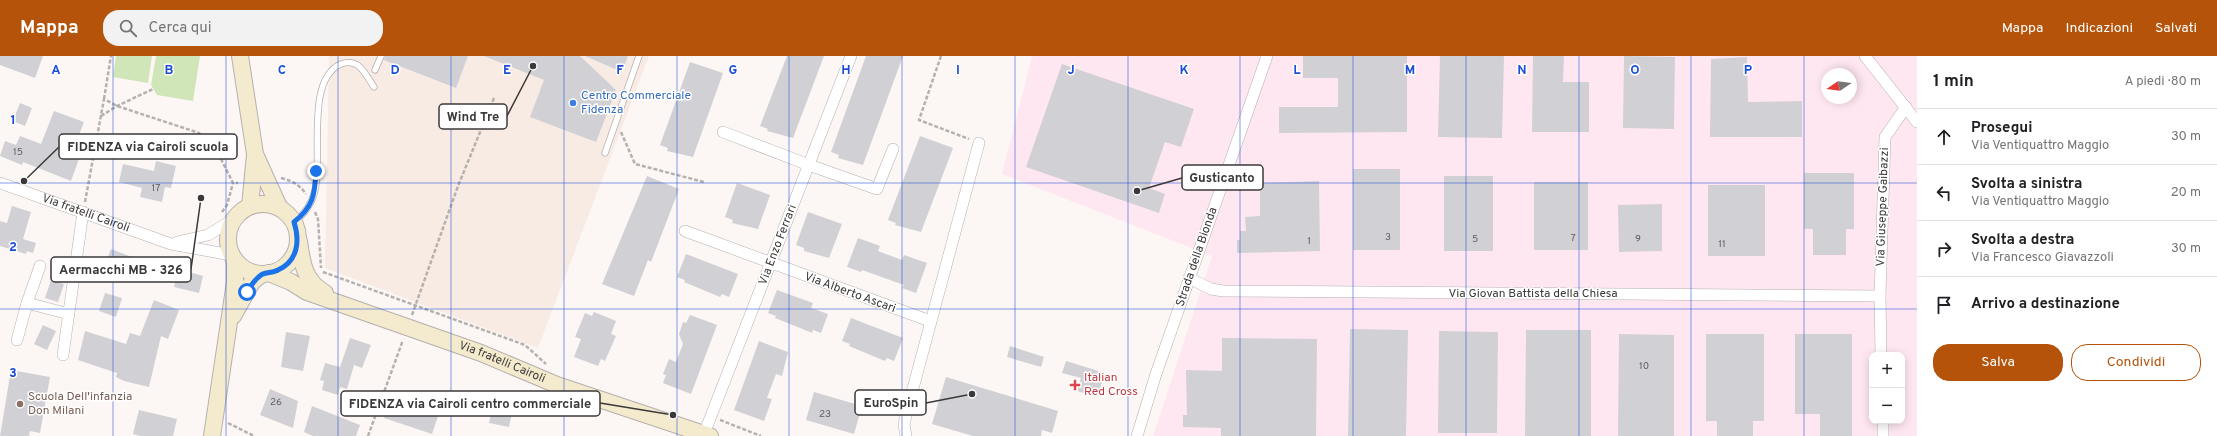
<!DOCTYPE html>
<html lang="it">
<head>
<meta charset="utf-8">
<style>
	:root { --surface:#fff; --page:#f2f2f2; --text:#202124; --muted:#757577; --line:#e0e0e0; --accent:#b45309 }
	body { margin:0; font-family:Overpass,sans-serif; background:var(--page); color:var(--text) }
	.controls { position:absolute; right:12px; bottom:12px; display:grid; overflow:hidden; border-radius:8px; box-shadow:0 2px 10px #0003 }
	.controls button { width:36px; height:36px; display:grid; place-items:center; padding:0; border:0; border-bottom:1px solid var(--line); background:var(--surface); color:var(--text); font:20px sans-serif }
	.compass { position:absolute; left:1821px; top:12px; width:36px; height:36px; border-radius:50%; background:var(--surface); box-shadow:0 2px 10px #0003; rotate:257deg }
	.stop { position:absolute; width:12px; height:12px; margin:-9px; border:3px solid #1a73e8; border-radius:50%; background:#fff }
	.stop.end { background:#1a73e8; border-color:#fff; box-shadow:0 1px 4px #0008 }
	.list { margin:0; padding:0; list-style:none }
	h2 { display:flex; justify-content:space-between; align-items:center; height:52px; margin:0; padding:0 16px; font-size:17px }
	h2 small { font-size:13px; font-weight:400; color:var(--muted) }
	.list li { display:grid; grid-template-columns:26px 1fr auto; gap:12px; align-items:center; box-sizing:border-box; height:56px; padding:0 16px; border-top:1px solid var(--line) }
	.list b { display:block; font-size:15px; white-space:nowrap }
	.list p { margin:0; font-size:13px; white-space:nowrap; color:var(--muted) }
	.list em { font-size:13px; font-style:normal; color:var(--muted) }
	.actions { display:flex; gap:8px; padding:12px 16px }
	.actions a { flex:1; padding:9px 0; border:1px solid var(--accent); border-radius:16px; text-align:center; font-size:14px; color:var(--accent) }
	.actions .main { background:var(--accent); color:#fff }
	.icon { flex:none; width:22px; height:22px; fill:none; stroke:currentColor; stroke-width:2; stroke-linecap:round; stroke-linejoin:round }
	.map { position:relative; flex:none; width:1917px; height:380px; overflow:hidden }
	header { display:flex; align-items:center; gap:24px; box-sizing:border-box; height:56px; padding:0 20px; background:var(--accent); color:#fff }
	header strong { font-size:19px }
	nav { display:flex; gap:22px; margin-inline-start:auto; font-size:14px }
	.search { width:280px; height:36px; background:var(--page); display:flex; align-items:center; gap:10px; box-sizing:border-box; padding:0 14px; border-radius:16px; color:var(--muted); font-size:15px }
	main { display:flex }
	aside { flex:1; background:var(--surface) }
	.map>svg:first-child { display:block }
	.built { fill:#f8ebe4 }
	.industrial { fill:#ffe7f2; fill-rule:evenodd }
	.green { fill:#d0e5b8 }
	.building { fill:#d1d0d5 }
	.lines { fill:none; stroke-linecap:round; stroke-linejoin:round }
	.lane-casing { stroke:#b5b0ae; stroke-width:7 }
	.street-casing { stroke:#b5b0ae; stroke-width:12 }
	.secondary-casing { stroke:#b5b0ae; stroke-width:18 }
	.path { stroke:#b5b1ae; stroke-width:2.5; stroke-dasharray:4 2; stroke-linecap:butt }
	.lane { stroke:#fff; stroke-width:5.5 }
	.street { stroke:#fff; stroke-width:11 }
	.secondary { stroke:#f4ebce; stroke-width:16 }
	.route { stroke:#1a73e8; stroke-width:5 }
	.grid { fill:none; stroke:#1d4ed8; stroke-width:1; stroke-opacity:0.55 }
	.shop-dot { fill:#3f7fe0; stroke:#fff; stroke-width:1.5 }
	.health-dot { fill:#e0444e; stroke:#fff; stroke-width:1.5 }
	.education-dot { fill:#8d6e63; stroke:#fff; stroke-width:1.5 }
	.labels { text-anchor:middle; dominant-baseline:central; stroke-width:3; stroke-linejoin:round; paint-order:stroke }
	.number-label { font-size:10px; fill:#605f5f }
	.shop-label { font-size:12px; fill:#366cbe; stroke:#fff; text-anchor:start }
	.street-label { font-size:12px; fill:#3b3938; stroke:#fff }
	.health-label { font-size:12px; fill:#be3a42; stroke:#fff; text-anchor:start }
	.education-label { font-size:12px; fill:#785e54; stroke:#fff; text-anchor:start }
	.grid-label { font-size:13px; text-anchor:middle; font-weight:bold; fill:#1d4ed8; stroke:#fff; stroke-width:3; stroke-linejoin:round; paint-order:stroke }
	.leader { fill:none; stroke:#3b3938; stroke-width:1.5 }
	.callout-dot { fill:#3b3938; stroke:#fff; stroke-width:1.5 }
	.callout { fill:#fff; stroke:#3b3938; stroke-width:1.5 }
	.callout-label { font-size:13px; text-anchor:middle; font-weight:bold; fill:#3b3938 }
</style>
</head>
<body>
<header>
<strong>Mappa</strong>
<div class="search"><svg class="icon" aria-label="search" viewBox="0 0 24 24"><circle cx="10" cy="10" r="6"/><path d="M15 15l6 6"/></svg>Cerca qui</div>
<nav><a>Mappa</a><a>Indicazioni</a><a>Salvati</a></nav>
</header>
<main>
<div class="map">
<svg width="1917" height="380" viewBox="0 0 1917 380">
	<rect width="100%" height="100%" fill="#fcf7f4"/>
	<path class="built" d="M 329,0 L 649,0 L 538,292 L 325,212 Z"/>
	<path class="industrial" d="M 1032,0 L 1917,0 L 1917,380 L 1153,380 L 1212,200 L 1002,118 ZM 1827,18 L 1851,18 L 1851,42 L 1827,42 ZM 1872,299 L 1902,299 L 1902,365 L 1872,365 Z"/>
	<path class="green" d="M 116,0 L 152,0 L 148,27 L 113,21 Z
		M 156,0 L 200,0 L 193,45 L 157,39 L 151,29 Z"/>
	<path class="building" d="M 0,0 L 43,0 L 35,22 L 0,9 Z
		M 385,0 L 468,0 L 456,32 L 384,4 Z
		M 484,0 L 580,0 L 616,34 L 596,86 L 530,61 L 544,24 Z
		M 585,0 L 628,0 L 622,16 Z
		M 787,0 L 824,0 L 793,82 L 767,75 L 768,73 L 760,70 Z
		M 866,0 L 903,0 L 863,109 L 838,102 L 839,99 L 831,96 Z
		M 1303,0 L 1407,0 L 1407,76 L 1279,77 L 1279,51 L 1338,51 L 1338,22 L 1303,22 Z
		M 1440,0 L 1504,0 L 1502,82 L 1438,81 Z
		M 1533,0 L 1564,0 L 1563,26 L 1589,26 L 1589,76 L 1532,76 Z
		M 1624,0 L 1675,1 L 1674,73 L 1623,72 Z
		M 1747,1 L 1748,46 L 1802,45 L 1802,81 L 1710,81 L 1711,3 Z
		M 690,6 L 723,17 L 693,101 L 667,95 L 668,92 L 660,89 Z
		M 1062,8 L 1194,53 L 1181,91 L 1165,86 L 1149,132 L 1165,138 L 1159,157 L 1026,111 Z
		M 20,47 L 32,52 L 25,70 L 13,65 Z
		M 54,55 L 84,66 L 71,100 L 79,103 L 71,125 L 23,106 L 22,109 L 0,100 L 5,85 L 16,89 L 20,80 L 41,88 Z
		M 920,80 L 953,92 L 921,176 L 895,169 L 896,167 L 888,164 Z
		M 156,105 L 176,110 L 171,132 L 165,131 L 162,146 L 140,141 L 142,132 L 119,126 L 123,108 L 154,115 Z
		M 1353,113 L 1400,113 L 1400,194 L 1353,194 Z
		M 1804,117 L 1854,117 L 1854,173 L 1846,173 L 1846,199 L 1813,199 L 1813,173 L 1804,173 Z
		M 647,120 L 679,133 L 651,206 L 648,204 L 634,240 L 602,228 Z
		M 1444,120 L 1493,120 L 1493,195 L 1444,195 Z
		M 1319,125 L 1320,195 L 1237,197 L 1237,184 L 1240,184 L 1240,175 L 1246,175 L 1245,161 L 1260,160 L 1260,127 Z
		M 1534,126 L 1588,126 L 1588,194 L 1534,194 Z
		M 737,127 L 770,139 L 758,173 L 732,167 L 733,164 L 725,161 Z
		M 1708,129 L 1765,129 L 1765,200 L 1708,200 Z
		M 1662,148 L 1662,195 L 1619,196 L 1618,149 Z
		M 12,150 L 31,156 L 23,183 L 36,187 L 33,197 L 27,195 L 26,198 L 0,190 L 0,165 L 7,167 Z
		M 808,156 L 842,168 L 829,202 L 804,195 L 804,192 L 796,189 Z
		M 858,182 L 880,190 L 878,195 L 902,204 L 904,199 L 927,207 L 916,237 L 902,232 L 904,229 L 862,214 L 861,216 L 847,211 Z
		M 111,193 L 132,201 L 126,218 L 104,211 Z
		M 686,198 L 738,218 L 729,241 L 722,238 L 720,241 L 684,226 L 685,224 L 677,221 Z
		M 178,213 L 203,220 L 199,237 L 174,231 Z
		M 51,224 L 64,228 L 58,246 L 45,242 Z
		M 777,234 L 813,247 L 811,252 L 828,258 L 821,277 L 813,274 L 812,277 L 800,272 L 775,262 L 776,260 L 768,257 Z
		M 105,237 L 122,242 L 116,261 L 99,255 Z
		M 154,244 L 179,254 L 168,283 L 161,280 L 149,331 L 124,325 L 116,321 L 117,317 L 78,304 L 85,275 L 126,288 L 130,277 L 140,280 Z
		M 594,256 L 616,265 L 611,278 L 616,280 L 605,305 L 601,303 L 598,310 L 574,301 L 581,283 L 575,281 L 585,257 L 592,260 Z
		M 690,259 L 717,269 L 691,338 L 663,327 L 666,319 L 663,318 L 669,303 L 676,306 L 683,288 L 679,278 L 683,266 L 686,267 Z
		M 851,262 L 903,282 L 894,305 L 887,302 L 885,305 L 849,290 L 850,288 L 842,285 Z
		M 43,269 L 56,275 L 47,294 L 34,288 Z
		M 1350,273 L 1408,274 L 1406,380 L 1348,380 Z
		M 1526,274 L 1591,274 L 1591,380 L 1525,380 Z
		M 1439,275 L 1498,276 L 1497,377 L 1438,377 Z
		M 286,276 L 310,280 L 303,315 L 281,311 Z
		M 1619,278 L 1674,279 L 1674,380 L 1618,380 Z
		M 1706,278 L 1764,278 L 1764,365 L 1753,365 L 1753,380 L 1717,380 L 1717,365 L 1706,365 Z
		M 1795,278 L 1852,278 L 1852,380 L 1820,380 L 1820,358 L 1795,358 Z
		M 350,282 L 371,289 L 362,312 L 354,309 L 347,333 L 340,331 L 338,339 L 322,334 L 324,325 L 320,324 L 325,307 L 340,311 Z
		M 1222,282 L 1317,283 L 1316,380 L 1221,380 L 1221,372 L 1183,371 L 1183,359 L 1187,359 L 1186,314 L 1222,315 Z
		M 759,285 L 788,296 L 782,320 L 776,318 L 767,342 L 772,343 L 764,365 L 734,354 Z
		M 1010,290 L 1044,301 L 1041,311 L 1007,301 Z
		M 1066,305 L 1105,317 L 1097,341 L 1077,335 L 1081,322 L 1062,317 Z
		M 11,314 L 50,321 L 40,377 L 30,375 L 29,380 L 0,380 Z
		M 946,321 L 1058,355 L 1052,377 L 1042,374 L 1041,380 L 973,380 L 932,368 Z
		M 270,333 L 298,345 L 293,372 L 260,359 Z
		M 814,336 L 862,350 L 854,378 L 806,364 Z
		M 495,338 L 515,342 L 509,371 L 489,367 Z
		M 393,339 L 405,342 L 406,340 L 429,348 L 428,350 L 440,354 L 432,378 L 384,362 Z
		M 312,350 L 360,369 L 356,380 L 313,380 L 304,376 Z
		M 139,354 L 177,363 L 173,380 L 141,380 L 133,378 Z"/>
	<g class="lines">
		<defs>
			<path id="lane" d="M 375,14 L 381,0
				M 605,97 L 639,0
				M 294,166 C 305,158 312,148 315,134 C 323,103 305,23 341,8 C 359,1 365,18 374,31"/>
			<g id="street">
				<path d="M 1865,0 L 1917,66"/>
				<path d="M 723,76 L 809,109 L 877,133 L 893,93"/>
				<path id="s1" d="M 0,127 L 171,188 L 231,199"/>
				<path d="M 685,175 L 930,265"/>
				<path d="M 177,186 L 208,179 L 234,163"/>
				<path d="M 1189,222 L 1211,233 L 1223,235 L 1880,240"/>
				<path d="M 27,247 L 40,210"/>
				<path d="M 17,284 L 27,247 L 69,258"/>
				<path d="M 63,299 L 83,156"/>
				<path d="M 1881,299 L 1880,240 L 1885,81 L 1906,51"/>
				<path d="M 1883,365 L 1883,380"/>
				<path d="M 704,378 L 851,0"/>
				<path d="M 906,380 L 904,368 L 908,351 L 979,87"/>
				<path d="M 1137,380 L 1156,318 L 1267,0"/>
			</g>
			<g id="secondary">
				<path d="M 240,0 L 255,98 L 279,151"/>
				<circle cx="263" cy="183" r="35"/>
				<path d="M 250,150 L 255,99"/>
				<path d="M 299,185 C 302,207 304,225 325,237"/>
				<path id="s2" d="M 269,217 L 291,226 L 307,236 L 481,297 L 557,329 L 710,380"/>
				<path d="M 233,260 L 252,226 L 262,218"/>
				<path d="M 212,380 L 235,226 L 235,205"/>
			</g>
		</defs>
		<use href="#lane" class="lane-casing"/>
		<use href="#street" class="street-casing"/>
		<use href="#secondary" class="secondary-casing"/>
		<path class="path" d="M 941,0 L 919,64 L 969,83
			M 104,43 L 111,0
			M 101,60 L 117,50 L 153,33
			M 621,76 L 635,108 L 704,126
			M 281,122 C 292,125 299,128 306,138
			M 85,146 L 104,43 L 117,50 L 199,77 L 217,95 L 233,127 L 238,127
			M 222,156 L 227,149 L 233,127
			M 315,156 L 318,163 L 321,212
			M 323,216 L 525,289 L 546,308
			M 412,259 L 458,130 L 494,42
			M 720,364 L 761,380
			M 228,367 L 254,380
			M 368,380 L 403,284"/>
		<use href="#lane" class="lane"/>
		<use href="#street" class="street"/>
		<use href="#secondary" class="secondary"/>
	</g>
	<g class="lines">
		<path class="route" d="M 247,236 C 251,229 254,224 261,219 C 265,216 273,217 278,214 C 298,205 300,185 294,166 C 313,151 315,139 316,115"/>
	</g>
	<path class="grid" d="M 113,0 L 113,380M 226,0 L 226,380M 338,0 L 338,380M 451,0 L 451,380M 564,0 L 564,380M 677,0 L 677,380M 789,0 L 789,380M 902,0 L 902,380M 1015,0 L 1015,380M 1128,0 L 1128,380M 1240,0 L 1240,380M 1353,0 L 1353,380M 1466,0 L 1466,380M 1579,0 L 1579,380M 1691,0 L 1691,380M 1804,0 L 1804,380M 0,127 L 1917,127M 0,253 L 1917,253"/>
	<circle class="shop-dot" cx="573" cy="47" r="4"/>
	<path class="health-dot" d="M1073 323h4v4h4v4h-4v4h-4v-4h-4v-4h4z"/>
	<circle class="education-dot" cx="20" cy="348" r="4"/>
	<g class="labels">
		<g class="number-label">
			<text x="18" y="96">15</text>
			<text x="156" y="132">17</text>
			<text x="1388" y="181">3</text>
			<text x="1573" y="182">7</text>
			<text x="1475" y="183">5</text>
			<text x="1638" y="183">9</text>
			<text x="1309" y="185">1</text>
			<text x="1722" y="188">11</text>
			<text x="1644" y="310">10</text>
			<text x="276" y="346">26</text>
			<text x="825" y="358">23</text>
		</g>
		<g class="shop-label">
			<text x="581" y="40">Centro Commerciale<tspan x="581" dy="14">Fidenza</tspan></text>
		</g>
		<g class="street-label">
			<text transform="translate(1883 151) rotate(-88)">Via Giuseppe Gaibazzi</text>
			<text stroke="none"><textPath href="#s1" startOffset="91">Via fratelli Cairoli</textPath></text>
			<text transform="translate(778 189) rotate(-69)">Via Enzo Ferrari</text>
			<text transform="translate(1197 201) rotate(-71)">Strada della Bionda</text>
			<text transform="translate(850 237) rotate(20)">Via Alberto Ascari</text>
			<text x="1533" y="238">Via Giovan Battista della Chiesa</text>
			<text stroke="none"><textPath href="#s2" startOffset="250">Via fratelli Cairoli</textPath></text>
		</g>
		<g class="health-label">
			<text x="1084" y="322">Italian<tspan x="1084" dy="14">Red Cross</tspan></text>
		</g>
		<g class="education-label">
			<text x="28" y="341">Scuola Dell'infanzia<tspan x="28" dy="14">Don Milani</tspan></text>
		</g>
	</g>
	<g class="grid-label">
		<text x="56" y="18">A</text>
		<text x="169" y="18">B</text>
		<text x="282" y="18">C</text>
		<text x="395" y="18">D</text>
		<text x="507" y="18">E</text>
		<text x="620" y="18">F</text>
		<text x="733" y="18">G</text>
		<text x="846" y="18">H</text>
		<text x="958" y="18">I</text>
		<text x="1071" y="18">J</text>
		<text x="1184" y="18">K</text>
		<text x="1297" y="18">L</text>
		<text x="1410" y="18">M</text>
		<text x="1522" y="18">N</text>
		<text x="1635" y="18">O</text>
		<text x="1748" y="18">P</text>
		<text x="13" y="68">1</text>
		<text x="13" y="195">2</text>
		<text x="13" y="321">3</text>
	</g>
	<path class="leader" d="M533 10L507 60M24 125L59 91M1137 135L1182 122M201 142L191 213M972 338L926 347M673 359L600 347"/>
	<g class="callout-dot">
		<circle cx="533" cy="10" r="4"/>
		<circle cx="24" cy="125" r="4"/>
		<circle cx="1137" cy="135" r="4"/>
		<circle cx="201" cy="142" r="4"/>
		<circle cx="972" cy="338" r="4"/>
		<circle cx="673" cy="359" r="4"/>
	</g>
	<g class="callout">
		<rect x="439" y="48" width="68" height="25" rx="4"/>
		<rect x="59" y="78" width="178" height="25" rx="4"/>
		<rect x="1182" y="109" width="81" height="25" rx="4"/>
		<rect x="51" y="201" width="140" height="25" rx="4"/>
		<rect x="855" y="334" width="71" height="25" rx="4"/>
		<rect x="341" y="335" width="259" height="25" rx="4"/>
	</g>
	<g class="callout-label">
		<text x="473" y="65">Wind Tre</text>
		<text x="148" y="95">FIDENZA via Cairoli scuola</text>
		<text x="1222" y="126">Gusticanto</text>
		<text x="121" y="218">Aermacchi MB - 326</text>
		<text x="891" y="351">EuroSpin</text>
		<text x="470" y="352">FIDENZA via Cairoli centro commerciale</text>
	</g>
</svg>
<div class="controls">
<button>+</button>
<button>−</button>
</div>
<svg class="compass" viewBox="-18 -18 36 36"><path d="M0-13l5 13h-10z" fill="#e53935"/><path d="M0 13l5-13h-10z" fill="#757577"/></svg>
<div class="stop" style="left:247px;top:236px"></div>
<div class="stop end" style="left:316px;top:115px"></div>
</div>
<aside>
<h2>1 min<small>A piedi · 80 m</small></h2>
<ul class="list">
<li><svg class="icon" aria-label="ahead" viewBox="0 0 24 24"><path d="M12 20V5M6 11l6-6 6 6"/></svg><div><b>Prosegui</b><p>Via Ventiquattro Maggio</p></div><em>30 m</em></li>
<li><svg class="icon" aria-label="left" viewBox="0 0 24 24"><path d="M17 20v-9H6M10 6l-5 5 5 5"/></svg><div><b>Svolta a sinistra</b><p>Via Ventiquattro Maggio</p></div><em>20 m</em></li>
<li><svg class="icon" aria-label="right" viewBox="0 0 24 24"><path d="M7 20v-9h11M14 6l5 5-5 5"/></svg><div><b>Svolta a destra</b><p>Via Francesco Giavazzoli</p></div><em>30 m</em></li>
<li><svg class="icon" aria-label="arrive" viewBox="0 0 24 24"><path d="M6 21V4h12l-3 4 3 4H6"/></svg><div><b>Arrivo a destinazione</b></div></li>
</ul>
<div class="actions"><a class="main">Salva</a><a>Condividi</a></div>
</aside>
</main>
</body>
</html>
